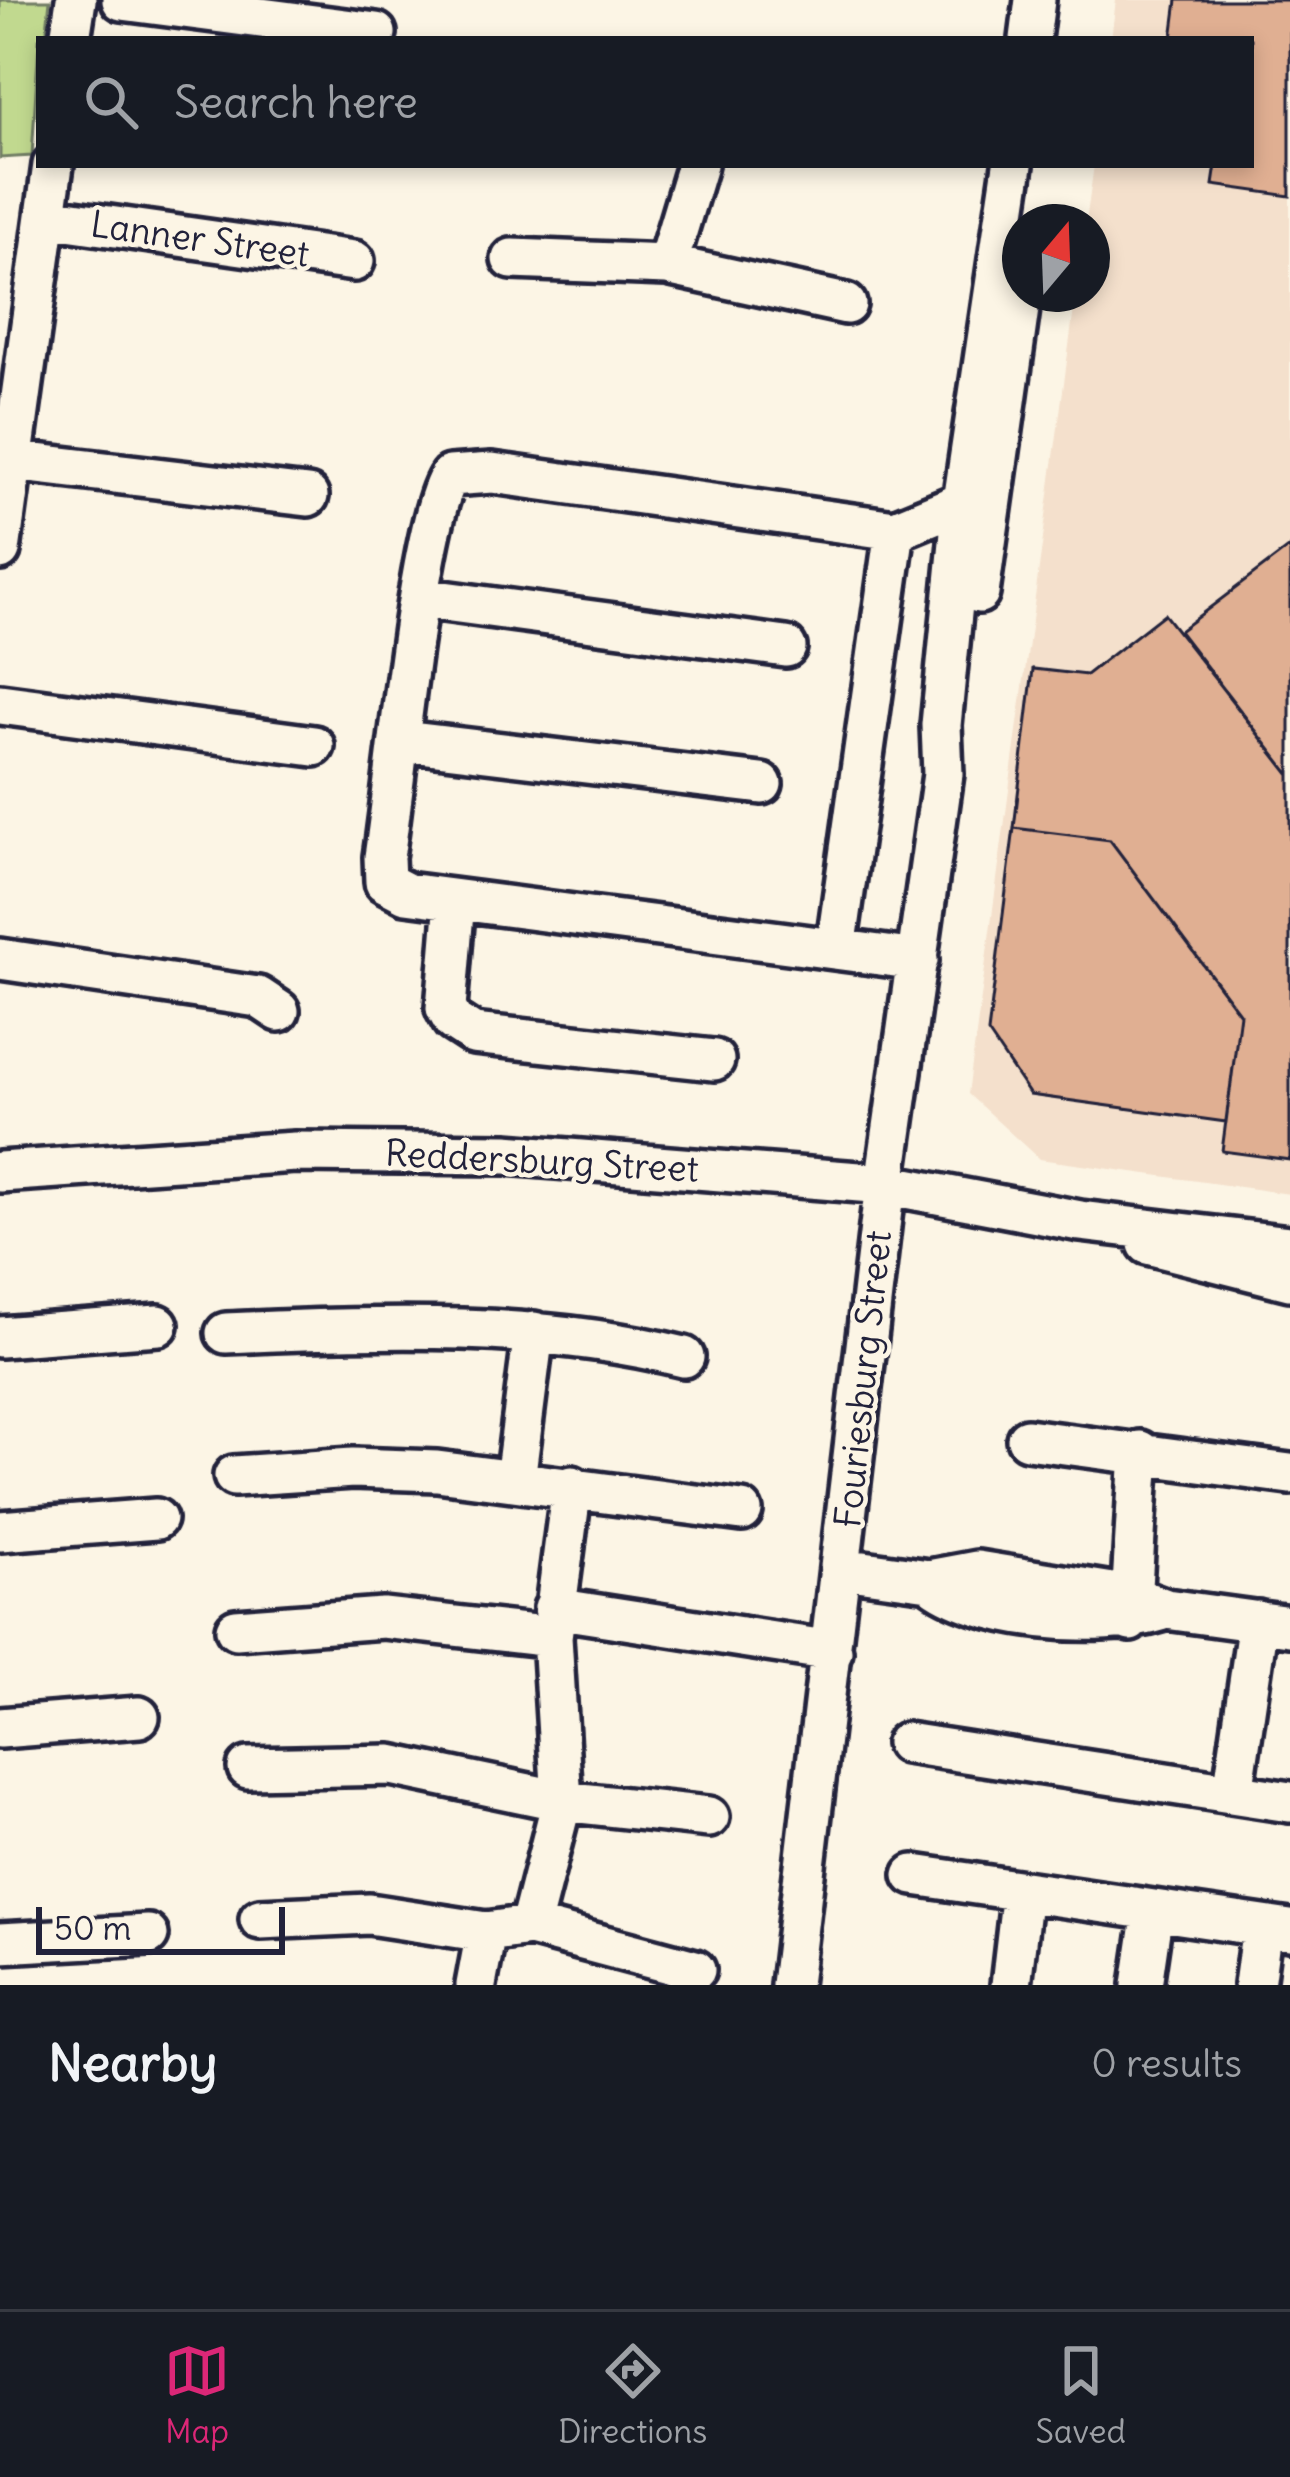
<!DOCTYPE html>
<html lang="en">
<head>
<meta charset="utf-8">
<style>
	:root { --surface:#171b24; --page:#242831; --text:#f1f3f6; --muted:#9ea1a6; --line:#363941; --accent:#db2777 }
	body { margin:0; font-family:Delius,sans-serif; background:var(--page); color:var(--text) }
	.compass { position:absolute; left:1002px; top:204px; width:108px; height:108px; border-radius:50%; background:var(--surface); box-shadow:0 6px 18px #0003; rotate:19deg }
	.scale { position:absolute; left:36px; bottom:30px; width:249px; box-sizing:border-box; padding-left:12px; border:6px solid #22223b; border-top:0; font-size:33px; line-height:42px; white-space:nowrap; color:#22223b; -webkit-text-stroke:9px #fcf5e5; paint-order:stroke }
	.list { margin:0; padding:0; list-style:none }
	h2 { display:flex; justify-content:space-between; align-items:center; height:156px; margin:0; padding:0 48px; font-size:51px }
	h2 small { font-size:39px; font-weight:400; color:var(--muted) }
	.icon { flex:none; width:66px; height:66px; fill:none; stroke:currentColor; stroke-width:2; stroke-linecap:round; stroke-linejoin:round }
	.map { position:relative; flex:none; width:1290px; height:1985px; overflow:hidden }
	.search { position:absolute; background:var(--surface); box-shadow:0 6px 18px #0003; left:36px; right:36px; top:36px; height:132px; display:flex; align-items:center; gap:30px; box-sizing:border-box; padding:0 42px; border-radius:0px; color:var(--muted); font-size:45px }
	.sheet { height:324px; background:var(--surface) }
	nav { display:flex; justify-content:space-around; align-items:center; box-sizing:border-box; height:168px; border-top:3px solid var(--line); background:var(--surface); font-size:33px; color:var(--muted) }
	nav a { display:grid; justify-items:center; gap:6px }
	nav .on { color:var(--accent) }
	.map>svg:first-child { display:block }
	.built { fill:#f4e0cc }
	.green { fill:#c1d98f; stroke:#727e65; stroke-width:3 }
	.building { fill:#e0af92; stroke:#22223b; stroke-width:3 }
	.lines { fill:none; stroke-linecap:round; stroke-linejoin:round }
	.minor-casing { stroke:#22223b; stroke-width:48 }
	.minor { stroke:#fcf5e5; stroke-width:39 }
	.labels { text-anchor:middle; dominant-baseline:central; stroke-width:9; stroke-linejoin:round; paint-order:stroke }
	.street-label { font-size:36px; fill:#22223b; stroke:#fcf5e5 }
</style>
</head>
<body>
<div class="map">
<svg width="1290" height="1985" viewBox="0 0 1290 1985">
	<rect width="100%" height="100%" fill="#fcf5e5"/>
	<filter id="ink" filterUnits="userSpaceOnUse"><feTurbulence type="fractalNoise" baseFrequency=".00833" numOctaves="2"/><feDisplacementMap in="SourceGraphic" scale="24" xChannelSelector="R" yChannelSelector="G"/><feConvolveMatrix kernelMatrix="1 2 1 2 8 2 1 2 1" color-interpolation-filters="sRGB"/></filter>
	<g filter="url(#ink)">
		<path class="built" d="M 1116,0 L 1290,0 L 1290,1194 L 1039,1159 L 968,1094 L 1076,294 L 1092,294 L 1092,222 L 1086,222 L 1094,165 L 1251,165 L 1251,39 L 1111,39 Z"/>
		<path class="green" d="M 0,0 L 50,0 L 46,39 L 39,39 L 32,156 L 0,158 Z"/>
		<path class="building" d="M 1177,0 L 1290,0 L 1290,196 L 1213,185 L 1216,165 L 1251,165 L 1251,39 L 1172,39 Z
			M 1290,547 L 1290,775 L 1179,631 Z
			M 1164,614 L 1290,775 L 1290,1160 L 1222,1151 L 1240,1014 L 1110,840 L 1014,828 L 1033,669 L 1086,675 Z
			M 1014,828 L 1110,840 L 1240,1014 L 1226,1122 L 1030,1095 L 988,1033 Z"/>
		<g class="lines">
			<defs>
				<path id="minor" d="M 122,0 L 376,33
					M 70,39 L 76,0
					M 1030,39 L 1035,0
					M 46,217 L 354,261
					M 512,259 L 667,265 L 846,304
					M 667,265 L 697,165
					M 12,461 L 308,496
					M 0,550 L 53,165
					M 979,593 L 1021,294
					M 421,598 L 786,647
					M 0,704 L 314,746
					M 403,741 L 762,784
					M 455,900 L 446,1008 L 453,1021 L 473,1034 L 714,1060
					M 836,949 L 895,530
					M 0,959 L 258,997 L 279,1011
					M 918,960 L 406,893 L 385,882 L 384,857 C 395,789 420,516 450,476 L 492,473 L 895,530 L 963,502
					M 0,1172 L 295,1152 L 506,1154 L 885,1184 L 1080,1221 L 1290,1246
					M 1148,1244 L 1290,1280
					M 226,1333 C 381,1327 533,1320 684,1357
					M 0,1337 L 158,1325
					M 1027,1439 L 1290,1474
					M 234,1476 L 353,1468 L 437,1471 L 742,1511
					M 515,1480 L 534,1332
					M 0,1531 L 156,1519
					M 842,1568 L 929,1580 L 977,1571 L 1131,1596 L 1166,1609 L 1290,1626
					M 929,1580 C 977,1620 1101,1630 1161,1611
					M 554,1608 L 832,1651
					M 1130,1621 L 1140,1451
					M 236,1629 L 383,1618 L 552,1637
					M 0,1728 L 139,1717
					M 906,1743 L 1290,1802
					M 248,1768 L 391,1765 L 562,1801 L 709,1817
					M 1233,1793 L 1258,1621
					M 914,1875 L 1290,1930
					M 260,1919 L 369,1914 L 486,1932
					M 530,1926 L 695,1970
					M 0,1943 L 148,1935
					M 476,1985 L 486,1932 L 530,1926 L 562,1801 L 552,1637 L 572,1486
					M 791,1985 L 885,1184 L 943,774 L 941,725 L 963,502 L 1013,165
					M 1011,1985 L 1022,1891
					M 1142,1985 L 1153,1910
					M 1254,1985 L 1262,1926"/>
			</defs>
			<use href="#minor" class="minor-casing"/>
			<use href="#minor" class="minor"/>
		</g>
	</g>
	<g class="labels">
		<g class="street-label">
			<text transform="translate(200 239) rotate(8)">Lanner Street</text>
			<text transform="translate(542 1161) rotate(3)">Reddersburg Street</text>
			<text transform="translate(863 1379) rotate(-84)">Fouriesburg Street</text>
		</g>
	</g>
</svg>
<svg class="compass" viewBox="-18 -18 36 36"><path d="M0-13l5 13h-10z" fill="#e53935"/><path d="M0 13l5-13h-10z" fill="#9ea1a6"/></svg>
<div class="scale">50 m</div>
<div class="search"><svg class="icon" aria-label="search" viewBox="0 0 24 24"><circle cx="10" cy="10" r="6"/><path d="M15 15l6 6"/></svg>Search here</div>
</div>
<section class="sheet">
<h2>Nearby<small>0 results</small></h2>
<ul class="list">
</ul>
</section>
<nav>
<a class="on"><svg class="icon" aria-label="map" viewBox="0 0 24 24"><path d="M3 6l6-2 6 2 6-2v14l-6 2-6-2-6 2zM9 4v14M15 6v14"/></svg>Map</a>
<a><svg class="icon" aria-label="directions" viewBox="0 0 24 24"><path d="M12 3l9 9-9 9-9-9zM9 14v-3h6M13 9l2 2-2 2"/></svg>Directions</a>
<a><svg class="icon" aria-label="saved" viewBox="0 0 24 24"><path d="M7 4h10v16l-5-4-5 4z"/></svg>Saved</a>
</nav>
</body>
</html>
